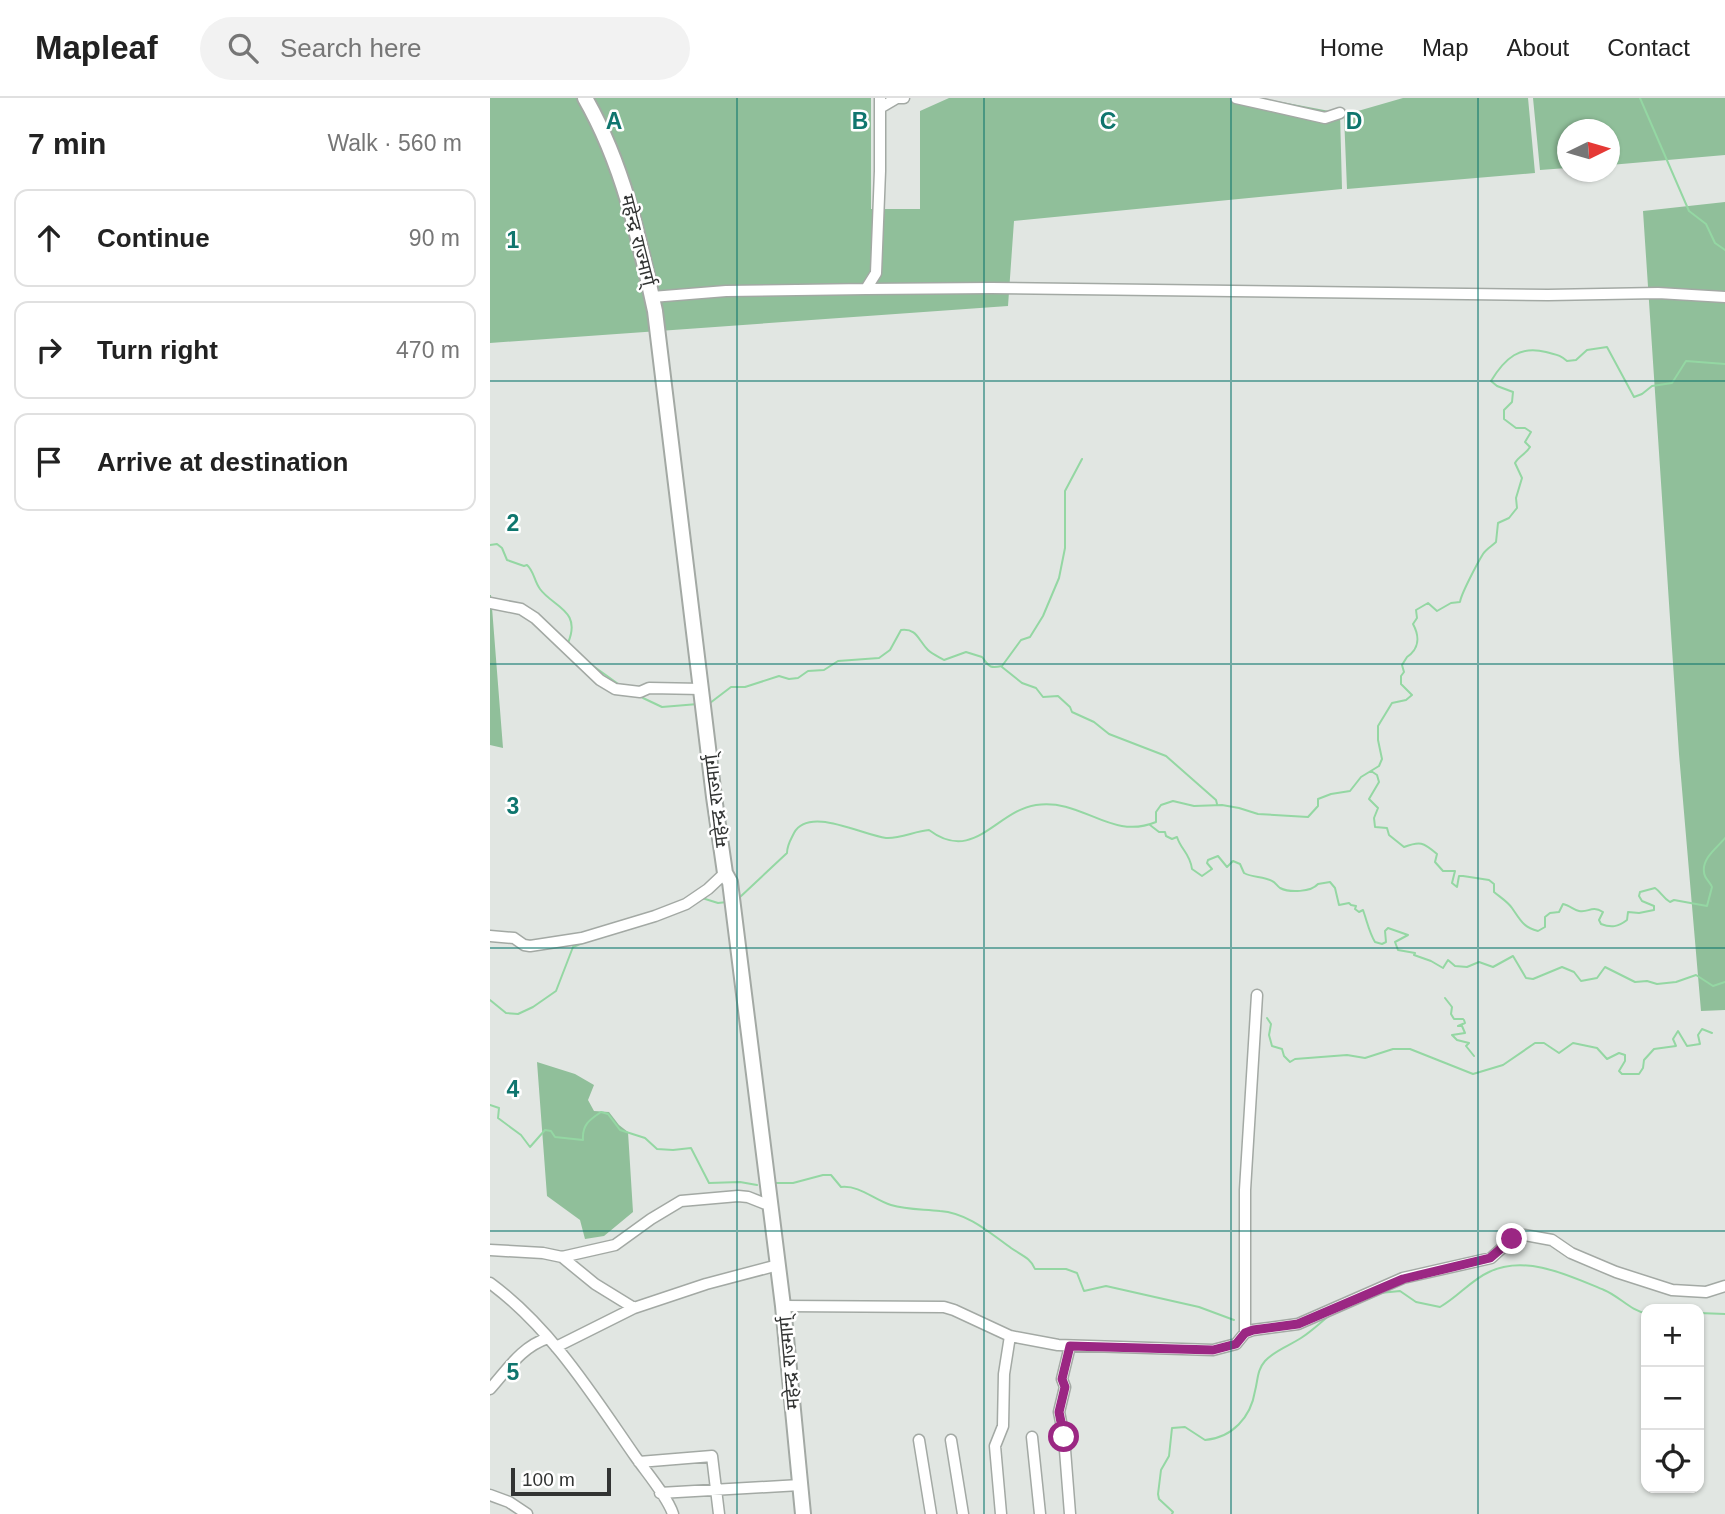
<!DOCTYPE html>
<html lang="en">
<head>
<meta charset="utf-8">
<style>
	:root { --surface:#fff; --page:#f2f2f2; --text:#222; --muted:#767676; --line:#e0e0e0 }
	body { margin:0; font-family:Helvetica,"Noto Sans Devanagari",sans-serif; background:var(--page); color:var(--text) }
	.controls { position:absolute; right:21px; bottom:21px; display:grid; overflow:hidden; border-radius:14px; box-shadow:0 2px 5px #0004 }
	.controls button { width:63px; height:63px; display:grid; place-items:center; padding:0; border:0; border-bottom:2px solid var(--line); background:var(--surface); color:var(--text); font:35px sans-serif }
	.compass { position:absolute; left:1067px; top:21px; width:63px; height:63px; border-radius:50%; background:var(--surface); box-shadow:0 2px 5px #0004; rotate:85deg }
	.scale { position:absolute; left:21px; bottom:18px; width:100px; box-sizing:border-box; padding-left:7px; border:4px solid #323433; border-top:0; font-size:19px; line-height:24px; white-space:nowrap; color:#323433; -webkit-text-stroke:5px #fff; paint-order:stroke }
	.stop { position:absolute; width:21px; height:21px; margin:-16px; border:5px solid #9b2783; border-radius:50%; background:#fff }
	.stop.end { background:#9b2783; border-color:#fff; box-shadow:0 2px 7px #0008 }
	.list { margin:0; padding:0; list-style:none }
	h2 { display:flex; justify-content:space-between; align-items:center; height:91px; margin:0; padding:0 28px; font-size:30px }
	h2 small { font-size:23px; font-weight:400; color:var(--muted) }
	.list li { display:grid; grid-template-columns:46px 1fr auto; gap:21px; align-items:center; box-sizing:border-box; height:98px; margin:0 14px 14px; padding:0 14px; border:2px solid var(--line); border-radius:14px }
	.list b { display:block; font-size:26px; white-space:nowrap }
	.list em { font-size:23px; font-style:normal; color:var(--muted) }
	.icon { flex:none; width:38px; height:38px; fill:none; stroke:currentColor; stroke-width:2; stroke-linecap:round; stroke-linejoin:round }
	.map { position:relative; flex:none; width:1235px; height:1416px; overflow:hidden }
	header { display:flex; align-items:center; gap:42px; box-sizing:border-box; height:98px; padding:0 35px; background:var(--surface); border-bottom:2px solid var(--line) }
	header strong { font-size:33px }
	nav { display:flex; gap:38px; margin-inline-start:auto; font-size:24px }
	.search { width:490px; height:63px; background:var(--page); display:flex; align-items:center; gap:18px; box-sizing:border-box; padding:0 24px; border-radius:38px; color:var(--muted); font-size:26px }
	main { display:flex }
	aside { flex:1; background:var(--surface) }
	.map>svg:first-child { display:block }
	.green { fill:#90bf9a }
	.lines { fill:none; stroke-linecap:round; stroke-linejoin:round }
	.stream { stroke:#94d7a3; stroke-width:2 }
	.minor-casing { stroke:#a3a9a4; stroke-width:13 }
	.highway-casing { stroke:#a3a9a4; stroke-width:18 }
	.minor { stroke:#fff; stroke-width:10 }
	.highway { stroke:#fff; stroke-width:14 }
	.route { stroke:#9b2783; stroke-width:9 }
	.grid { fill:none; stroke:#0f766e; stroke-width:2; stroke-opacity:0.55 }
	.labels { text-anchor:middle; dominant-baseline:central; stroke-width:5; stroke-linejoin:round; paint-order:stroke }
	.street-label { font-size:19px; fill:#323433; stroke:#fff }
	.grid-label { font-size:23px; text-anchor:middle; font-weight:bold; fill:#0f766e; stroke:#fff; stroke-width:5; stroke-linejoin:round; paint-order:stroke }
</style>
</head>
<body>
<header>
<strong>Mapleaf</strong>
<div class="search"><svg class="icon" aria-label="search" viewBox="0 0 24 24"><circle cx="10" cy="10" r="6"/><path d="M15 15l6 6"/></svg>Search here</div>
<nav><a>Home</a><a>Map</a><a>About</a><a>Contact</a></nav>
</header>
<main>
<aside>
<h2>7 min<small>Walk · 560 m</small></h2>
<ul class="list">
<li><svg class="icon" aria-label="ahead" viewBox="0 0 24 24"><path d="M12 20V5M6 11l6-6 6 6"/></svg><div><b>Continue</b></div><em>90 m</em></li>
<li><svg class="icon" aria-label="right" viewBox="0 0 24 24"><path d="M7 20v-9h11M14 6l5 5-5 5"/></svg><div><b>Turn right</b></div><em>470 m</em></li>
<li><svg class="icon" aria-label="arrive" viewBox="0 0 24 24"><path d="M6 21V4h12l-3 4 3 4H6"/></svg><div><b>Arrive at destination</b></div></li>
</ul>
</aside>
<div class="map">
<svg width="1235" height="1416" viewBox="0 0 1235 1416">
	<rect width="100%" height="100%" fill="#e1e6e2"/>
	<path class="green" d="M 0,0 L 381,0 L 381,111 L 430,111 L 430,13 L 459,0 L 771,0 L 850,15 L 852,91 L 524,123 L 518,208 L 0,245 Z
		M 913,0 L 1038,0 L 1045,75 L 857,91 L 854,17 Z
		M 1043,0 L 1235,0 L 1235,57 L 1120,67 L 1120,32 L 1078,32 L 1077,70 L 1050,72 Z
		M 1235,104 L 1235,912 L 1211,913 L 1189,656 L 1153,113 Z
		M 0,497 L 1,497 L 13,650 L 0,647 Z
		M 47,964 L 85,976 L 104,987 L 98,1002 L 104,1013 L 119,1014 L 129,1027 L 138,1034 L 143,1114 L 114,1138 L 95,1141 L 90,1122 L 57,1098 Z"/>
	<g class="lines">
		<path class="stream" d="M 1150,0 L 1199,113 L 1216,126 L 1225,145 L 1235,152
			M 0,447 L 7,446 L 12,450 L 17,462 L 34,468 L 37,467 C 44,473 44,483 50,491 C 63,509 92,512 78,545
			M 99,565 L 131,588
			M 512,569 L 532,585 L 546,590 L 553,599 L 568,598 L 580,609 L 582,614 L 604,624 L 619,636 L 676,658 L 726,702 L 727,706
			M 153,600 L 172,609 L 208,606
			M 220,605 L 241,589 L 255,589 L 289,578 L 299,581 L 308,580 L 318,573 L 334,572 L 348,563 L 389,560 L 400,552 L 411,532 C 427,530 428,542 438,552 C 442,556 449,559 454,562 L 476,554 L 492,559 C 499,568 499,571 512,568 L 531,542 L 540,539 L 553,518 L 569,480 L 575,450 L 575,393 L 592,361
			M 881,673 L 887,677 L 889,684 L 879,701 L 888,710 L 884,720 L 885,729 L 897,730 L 899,737 L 914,749 C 930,743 933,744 947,756 L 945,764 L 953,773 L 965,773 L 962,785 L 967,789 L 969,778 L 973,778 L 999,782 L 1004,786 L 1004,794 C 1010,799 1018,804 1022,810 C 1031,823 1033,829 1048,833 L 1055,829 L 1055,819 L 1060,815 L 1069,814 L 1073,806 C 1079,807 1084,812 1089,813 C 1099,815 1101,807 1113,814 L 1109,822 L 1111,826 C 1121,830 1128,829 1137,822 L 1138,814 L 1149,815 L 1164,812 L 1164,808 L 1152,803 L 1149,798 L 1150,794 L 1165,790 C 1171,794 1173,800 1180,804 L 1184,802 L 1217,808 L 1222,789 C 1220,784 1214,780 1214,774 C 1212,760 1227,750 1235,740
			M 660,727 L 669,734 L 675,734 L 676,738 L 682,741 L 687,739 C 691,752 700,755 702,771 L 712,778 L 722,771 L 717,765 L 718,762 L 728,758 L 737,769 L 743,763 L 750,766 L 754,775 C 763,780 773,778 782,783 C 785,784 787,788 790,790 C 800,795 821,794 828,786 L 840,784 L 845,790 L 849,807 L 859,805 L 861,807 L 866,808 L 865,811 L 869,814 L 873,812 C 877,823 879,834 885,844 L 892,846 L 896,844 L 895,833 L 898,830 L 918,837 L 905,844 L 908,852 L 925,855 L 924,857 L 941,863 L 953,870 L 958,862 L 965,868 L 977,869 L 989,864 L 1003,869 L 1023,858 L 1036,880 L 1043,881 L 1072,869 L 1084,874 L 1091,883 L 1107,880 L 1115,869 L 1145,884 L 1157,883 L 1167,886 L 1186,884 L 1206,877 L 1223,888 L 1235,884
			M 212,800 L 228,805 L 237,804
			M 249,800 L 297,755 C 297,747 300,743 304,735 C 319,708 372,737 396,740 C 410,741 425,733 439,732 C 484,766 506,713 546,707 C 593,700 620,743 666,724 L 666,714 L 671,707 L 683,703 L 704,708 L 732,707 L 749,710 L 768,716 L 818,719 L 828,708 L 828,701 L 841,696 L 860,693 L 871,679 L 889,668 L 892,661 L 888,642 L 888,628 L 902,605 L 916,602 L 922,597 L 911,586 L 911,578 L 914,574 L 912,567 L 917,559 C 929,551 930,539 923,526 L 927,520 L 926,512 L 938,505 L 947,513 L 961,505 L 970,504 C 971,496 988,464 993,456 C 996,451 1002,448 1006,444 L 1008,425 L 1019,420 L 1027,410 L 1026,400 L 1032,380 L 1025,365 C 1029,358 1036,356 1040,349 L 1035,344 L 1041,334 L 1035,330 L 1026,330 L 1014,321 L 1014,312 L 1022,304 L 1023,294 L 1007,288 L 1001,283 C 1015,260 1030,247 1056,254 C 1066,257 1069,256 1077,263 L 1086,262 L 1097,252 L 1117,249 L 1144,299 L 1152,296 L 1162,288 L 1182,285 L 1196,263 L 1235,266
			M 135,832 L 164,823
			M 955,900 L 962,909 L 961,916 L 964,921 L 973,921
			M 0,902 L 16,915 L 28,916 L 43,909 L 66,893 L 83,849 L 100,842
			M 777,920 L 781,926 L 779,937 L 782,948 L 792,951 L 794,958 L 800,964 L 805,961 L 857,957 L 875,960 L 903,951 L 920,951 L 983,976 L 1013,967 L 1045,945 L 1054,945 L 1069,955 L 1083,945 L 1107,950 L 1117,961 L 1129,955 L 1135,957 L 1135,963 L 1129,973 L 1132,976 L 1149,976 L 1153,970 L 1154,962 L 1164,951 L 1186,948 L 1183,941 L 1188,933 L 1197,948 L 1210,946 L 1208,937 L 1212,931 L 1222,935
			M 974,922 L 975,925 L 968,928 L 972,928 L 975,935 L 962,937 L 967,942 L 979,945 L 976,948 L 984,958
			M 0,1007 L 9,1010 L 8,1020 L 31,1037 L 40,1049 L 55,1032 L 61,1033 L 65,1039 L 93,1042 C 92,1027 99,1022 111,1014 L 118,1016 L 130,1032 L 155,1040 L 167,1051 L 183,1052 L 201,1050 L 219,1085 L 250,1084 L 267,1087
			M 283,1085 L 303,1085 L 333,1077 L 341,1077 L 351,1089 C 370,1087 384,1102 401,1107 C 417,1112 434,1111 450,1113 C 478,1115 500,1135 521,1150 C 531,1157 541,1160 545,1171 L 576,1171 L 587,1175 L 594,1193 L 616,1188 L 709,1209 L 744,1222
			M 890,1195 L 910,1193 L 926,1204 L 950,1209 C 968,1199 981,1182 999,1174 C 1036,1156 1080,1178 1114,1192 C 1129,1198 1141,1213 1156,1215
			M 1209,1215 L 1235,1216
			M 682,1416 L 683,1414 L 669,1401 L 668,1396 L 671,1372 L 679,1358 L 682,1330 L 695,1329 L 715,1342 C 742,1340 761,1319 765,1293 C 768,1282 767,1272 775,1263 C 785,1252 799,1248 811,1240 C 822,1233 831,1224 841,1216"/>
		<defs>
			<path id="minor" d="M 746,0 L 835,20 L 850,15
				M 390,10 L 407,0 L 414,0
				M 376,191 L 501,190 L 1058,197 L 1168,195 L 1235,199
				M 162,199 L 236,193 L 376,191 L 386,175 L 390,73 L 390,0
				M 0,505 L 31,511 L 45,520 L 110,582 L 125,591 L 150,594 L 159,590 L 212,591
				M 0,838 L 24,840 L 34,847 L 40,848 L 92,840 L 165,818 L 196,806 L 218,791 L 235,775
				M 0,1152 L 53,1155 L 72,1159 L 105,1186 L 144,1210 L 216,1186 L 288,1167
				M 72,1159 L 125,1147 L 161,1121 L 191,1103 L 248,1098 L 258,1099 L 281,1108
				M 0,1185 C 61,1230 102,1296 145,1358 C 156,1374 177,1398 183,1416
				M 293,1208 L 454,1209 L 464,1212 L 520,1238 L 568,1247 L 723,1252 L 746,1246 L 755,1235 L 763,1232 L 808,1226 L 913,1180 L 1001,1160 L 1022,1141 L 1034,1137 L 1062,1142 L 1081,1155 L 1126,1174 L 1182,1192 L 1216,1194 L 1235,1188
				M 755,1235 L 755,1092 L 767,897
				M 580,1248 L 572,1281 L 575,1289 L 569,1314 L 574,1339 L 580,1416
				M 66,1249 L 144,1210
				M 0,1291 C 18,1271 31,1249 58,1240
				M 542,1339 L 550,1416
				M 429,1342 L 441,1416
				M 461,1342 L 473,1416
				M 149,1364 L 222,1358 L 229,1416
				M 170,1395 L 310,1387
				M 0,1397 L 19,1404 L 37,1416
				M 511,1416 L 505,1348 L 513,1328 L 514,1276 L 520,1238"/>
			<path id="highway" d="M 95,0 C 133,66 149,140 165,213 L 224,699 L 235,775 L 240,784 L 293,1208 L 313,1416"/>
		</defs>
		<use href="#minor" class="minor-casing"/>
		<use href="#highway" class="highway-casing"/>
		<use href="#minor" class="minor"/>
		<use href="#highway" class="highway"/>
	</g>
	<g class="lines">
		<path class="route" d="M 574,1339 L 569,1314 L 575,1289 L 572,1281 L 580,1248 L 723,1252 L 746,1246 L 755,1235 L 763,1232 L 808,1226 L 913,1181 L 1000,1160 L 1022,1141"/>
	</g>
	<path class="grid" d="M 247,0 L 247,1416M 494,0 L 494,1416M 741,0 L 741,1416M 988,0 L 988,1416M 0,283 L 1235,283M 0,566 L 1235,566M 0,850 L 1235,850M 0,1133 L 1235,1133"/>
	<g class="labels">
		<g class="street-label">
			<text transform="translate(148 142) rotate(76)">महेन्द्र राज्मार्ग्</text>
			<text transform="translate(226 703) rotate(-97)">महेन्द्र राज्मार्ग्</text>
			<text transform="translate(299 1265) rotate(-95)">महेन्द्र राज्मार्ग्</text>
		</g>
	</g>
	<g class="grid-label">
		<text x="124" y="31">A</text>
		<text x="370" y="31">B</text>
		<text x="618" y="31">C</text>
		<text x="864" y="31">D</text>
		<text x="23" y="150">1</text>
		<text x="23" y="433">2</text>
		<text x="23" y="716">3</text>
		<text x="23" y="999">4</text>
		<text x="23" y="1282">5</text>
	</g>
</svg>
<div class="controls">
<button>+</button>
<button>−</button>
<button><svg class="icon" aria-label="locate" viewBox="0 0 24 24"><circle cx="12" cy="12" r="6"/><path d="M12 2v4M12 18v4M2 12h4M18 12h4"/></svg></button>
</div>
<svg class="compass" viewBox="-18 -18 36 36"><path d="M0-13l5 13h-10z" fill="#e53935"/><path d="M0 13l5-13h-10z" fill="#767676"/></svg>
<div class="scale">100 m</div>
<div class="stop" style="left:574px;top:1339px"></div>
<div class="stop end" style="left:1022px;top:1141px"></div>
</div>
</main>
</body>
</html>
